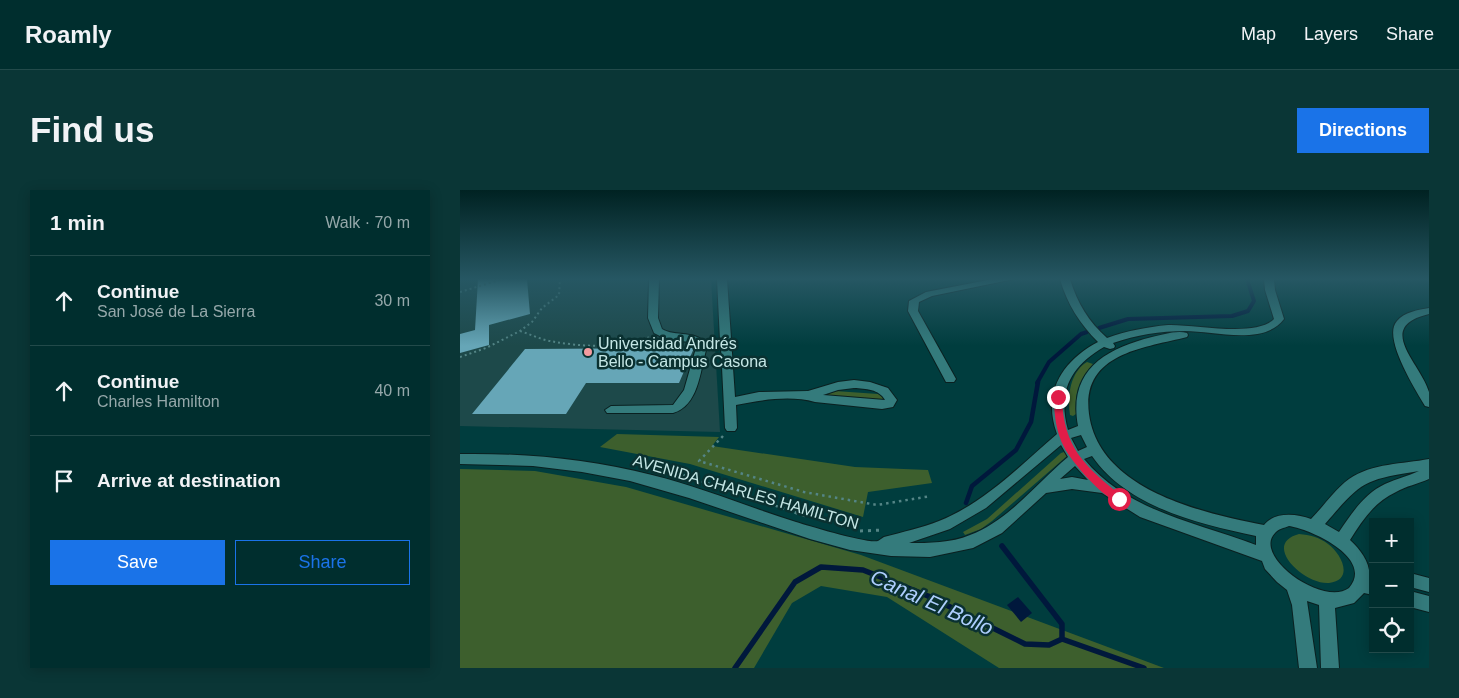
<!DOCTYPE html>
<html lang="en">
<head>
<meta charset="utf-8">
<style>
	:root { --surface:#002e2e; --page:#0a3636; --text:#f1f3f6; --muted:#95a8aa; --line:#224a4a; --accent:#1a73e8 }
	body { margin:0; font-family:Arial,sans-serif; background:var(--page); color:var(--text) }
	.controls { position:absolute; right:15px; bottom:15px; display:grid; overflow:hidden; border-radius:0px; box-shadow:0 2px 12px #0003 }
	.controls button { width:45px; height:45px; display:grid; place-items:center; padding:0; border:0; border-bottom:1px solid var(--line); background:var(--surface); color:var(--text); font:25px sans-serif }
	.stop { position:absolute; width:15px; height:15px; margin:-11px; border:4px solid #e11d48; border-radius:50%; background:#fff }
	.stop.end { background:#e11d48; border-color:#fff; box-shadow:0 1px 5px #0008 }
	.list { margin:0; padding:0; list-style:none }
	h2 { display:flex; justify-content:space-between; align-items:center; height:65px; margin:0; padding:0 20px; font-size:21px }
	h2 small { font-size:16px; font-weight:400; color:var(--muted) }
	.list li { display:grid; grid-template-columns:32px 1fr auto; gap:15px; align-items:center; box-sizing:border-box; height:90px; padding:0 20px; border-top:1px solid var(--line) }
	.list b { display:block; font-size:19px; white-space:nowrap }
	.list p { margin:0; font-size:16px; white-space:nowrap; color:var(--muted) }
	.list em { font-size:16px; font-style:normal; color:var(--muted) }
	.actions { display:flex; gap:10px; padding:15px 20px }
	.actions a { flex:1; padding:11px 0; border:1px solid var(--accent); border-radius:0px; text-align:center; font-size:18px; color:var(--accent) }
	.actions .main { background:var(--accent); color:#fff }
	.icon { flex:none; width:28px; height:28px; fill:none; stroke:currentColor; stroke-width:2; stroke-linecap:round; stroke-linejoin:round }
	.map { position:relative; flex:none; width:969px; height:478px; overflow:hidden; border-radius:0px }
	header { display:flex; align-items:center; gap:30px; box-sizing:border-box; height:70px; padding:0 25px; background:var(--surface); border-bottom:1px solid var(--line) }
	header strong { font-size:24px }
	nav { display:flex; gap:28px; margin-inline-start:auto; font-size:18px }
	.intro { display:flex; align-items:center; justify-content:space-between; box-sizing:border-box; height:120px; padding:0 30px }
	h1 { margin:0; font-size:35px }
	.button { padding:12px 22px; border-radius:0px; background:var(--accent); color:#fff; font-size:18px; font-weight:700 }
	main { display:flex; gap:30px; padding:0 30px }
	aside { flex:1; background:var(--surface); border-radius:0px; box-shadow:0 2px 12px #0003 }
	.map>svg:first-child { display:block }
	.built { fill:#1d494a }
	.green { fill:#3d5f2d }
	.water { fill:#00183c }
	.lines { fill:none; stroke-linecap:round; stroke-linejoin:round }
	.stream-far2 { stroke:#00183c; stroke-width:4 }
	.stream-far1 { stroke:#00183c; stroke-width:4.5 }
	.stream { stroke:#00183c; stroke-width:5.5 }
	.building { fill:#66a6b7 }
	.minor-casing { stroke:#0a2020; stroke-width:2 }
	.path-far2 { stroke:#548586; stroke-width:2; stroke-dasharray:2 3; stroke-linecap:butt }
	.path-far1 { stroke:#548586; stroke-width:2.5; stroke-dasharray:2.5 4; stroke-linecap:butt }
	.path { stroke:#548586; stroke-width:3; stroke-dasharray:3 5; stroke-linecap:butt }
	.minor { fill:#347b7c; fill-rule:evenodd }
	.route { fill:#e11d48 }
	.poi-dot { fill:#f49b9f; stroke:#0a3131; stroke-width:2 }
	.labels { text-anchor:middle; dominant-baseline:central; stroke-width:5; stroke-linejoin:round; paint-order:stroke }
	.poi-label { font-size:16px; fill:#c5e7e6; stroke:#0a3131; text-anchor:start }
	.street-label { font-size:16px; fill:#c5e7e6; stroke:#0a3131 }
	.near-water-label { font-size:21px; font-style:italic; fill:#aecffe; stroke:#0a3131 }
</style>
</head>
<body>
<header>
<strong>Roamly</strong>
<nav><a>Map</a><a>Layers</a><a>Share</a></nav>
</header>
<div class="intro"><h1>Find us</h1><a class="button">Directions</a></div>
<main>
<aside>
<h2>1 min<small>Walk · 70 m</small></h2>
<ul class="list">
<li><svg class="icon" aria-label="ahead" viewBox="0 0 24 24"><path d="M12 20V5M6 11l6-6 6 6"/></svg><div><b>Continue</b><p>San José de La Sierra</p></div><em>30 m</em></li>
<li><svg class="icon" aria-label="ahead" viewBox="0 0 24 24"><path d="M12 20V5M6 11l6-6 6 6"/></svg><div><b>Continue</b><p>Charles Hamilton</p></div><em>40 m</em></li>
<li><svg class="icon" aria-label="arrive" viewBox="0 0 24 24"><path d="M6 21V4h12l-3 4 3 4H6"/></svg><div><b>Arrive at destination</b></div></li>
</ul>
<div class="actions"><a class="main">Save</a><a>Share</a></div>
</aside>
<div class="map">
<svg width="969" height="478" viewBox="0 0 969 478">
	<rect width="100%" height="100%" fill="#003d3e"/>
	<path class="built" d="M 0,89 L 251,89 L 260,242 L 0,236 Z"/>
	<path class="green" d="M 627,172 L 633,174 C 619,189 614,203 616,224 L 613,226 L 610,225 C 607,207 610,182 627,172 Z
		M 375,201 L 418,204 L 425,209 L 419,211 L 364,205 L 367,202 Z
		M 157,244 L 259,247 L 252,256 L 395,277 L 468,280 L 472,293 L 408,302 L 403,327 L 230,274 L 140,257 Z
		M 604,262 L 607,266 L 532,331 L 521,339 L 505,345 L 503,342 L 527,329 L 601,263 Z
		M 0,279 L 75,281 L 166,297 L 401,365 L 704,478 L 539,478 L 427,407 L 361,396 L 332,413 L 294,478 L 0,478 Z
		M 839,344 C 850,345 859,347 868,354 C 881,363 895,390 869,393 C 844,395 801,354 839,344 Z"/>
	<path class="water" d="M 558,407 L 572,423 L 561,432 L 547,415 Z"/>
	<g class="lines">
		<path class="stream-far2" d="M 639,138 L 668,129 L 772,126 L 788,121 L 794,111 L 787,89
			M 577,193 L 589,172 L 621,144 L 627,142"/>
		<path class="stream-far1" d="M 506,313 L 512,296 L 556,260 L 571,232 L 578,192"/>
		<path class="stream" d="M 602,449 L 684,478
			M 275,478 L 335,392 L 361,377 L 403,380 L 468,406 L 565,454 L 589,455 L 602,449 L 602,434 L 542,356"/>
	</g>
	<path class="building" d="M 18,89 L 67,89 L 70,124 L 29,135 L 29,155 L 0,163 L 0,144 L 15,140 Z
		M 234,158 L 219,193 L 126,193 L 106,224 L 12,224 L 65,159 Z"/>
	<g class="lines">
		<defs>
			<path id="minor" d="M 189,89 L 199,89 L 198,128 L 202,139 C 214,147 238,140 245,154 L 260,151 L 257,89 L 267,89 L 275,207 L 299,202 L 348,201 L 378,192 L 394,190 L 410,192 L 428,198 L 437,210 L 433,217 L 422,219 L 355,212 C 330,205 301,210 276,215 L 277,238 L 275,241 L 267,241 L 265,238 L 261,157 L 246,160 C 240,183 238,216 213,223 L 147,223 L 145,220 L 151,216 L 213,215 L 224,200 L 236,158 L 234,154 L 231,152 L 208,150 L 194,143 L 188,128 ZM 394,198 C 406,199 419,199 425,210 L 363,205 L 378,200 Z
				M 533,89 L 554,89 L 472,106 L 459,112 L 458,121 L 496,189 L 494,192 L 486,192 L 448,121 L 449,111 L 466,102 Z
				M 600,89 L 610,89 C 617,113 629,132 647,148 C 666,141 687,137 708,135 C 734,134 796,148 814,129 L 805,100 L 804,89 L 814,89 L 815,100 L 824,129 C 804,156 754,141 725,141 C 700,141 676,145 653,153 L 655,156 L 654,158 L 650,159 L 644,157 C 611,176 597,201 608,240 L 618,236 C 608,181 644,159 692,147 C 702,145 716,140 727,143 L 728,145 L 727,147 C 684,158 621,163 629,224 C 639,300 742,323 804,335 C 815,321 837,324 851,329 C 864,316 874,300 889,289 C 912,273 943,274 969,269 L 969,289 C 958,294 946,296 936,302 C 914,312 902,331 890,350 C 901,360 912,375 909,390 L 913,390 L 913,405 L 904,403 L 894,413 L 875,418 L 879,478 L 861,478 L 859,415 L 847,411 L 857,478 L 839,478 L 832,415 L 827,400 L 817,392 L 805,379 L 802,371 L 680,327 L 642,303 L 612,299 L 586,303 L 542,343 L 513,358 L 470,367 L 431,366 L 390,360 L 350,349 L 229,308 L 170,291 L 122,282 L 73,276 L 0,274 L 0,264 C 65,263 129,269 192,285 C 241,297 288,317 336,332 C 349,336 408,354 418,351 C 420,350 422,348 424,347 C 442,342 462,338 479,331 C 524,313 561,275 597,244 C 582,203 602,171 638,152 C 620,134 607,114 600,89 ZM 621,245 L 627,257 L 618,261 L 611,248 ZM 601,255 L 608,267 C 577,293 548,331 510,345 C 491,353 469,353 449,353 L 490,339 L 526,318 ZM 632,266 C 667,317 739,334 796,346 L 796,355 C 736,332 668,322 624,269 ZM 615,276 L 628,290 L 612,287 L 600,289 ZM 959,281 C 948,286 936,289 925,294 C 904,304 892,323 879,342 L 865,334 C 902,291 903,290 959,281 ZM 829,336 C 850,339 915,368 889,398 C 863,417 792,366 815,343 C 818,339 824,338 829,336 Z
				M 969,118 L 969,124 C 914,137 960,172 969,202 C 969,206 969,213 969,217 L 965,216 C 955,199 922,147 937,131 C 944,122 958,120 969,118 Z
				M 950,383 L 969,388 L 969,402 L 950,397 Z
				M 950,401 L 969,406 L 969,422 L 950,417 Z"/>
		</defs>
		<use href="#minor" class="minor-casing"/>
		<path class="path-far2" d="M 0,102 L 43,89
			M 60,141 C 70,144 79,149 90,151 C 121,157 160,159 190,147
			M 0,167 L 26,158 L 60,141 L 72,132 L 82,118 L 99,105 L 100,89"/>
		<path class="path-far1" d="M 263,246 L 239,271 L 344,302 L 417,315 L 471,306
			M 180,274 L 199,278
			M 217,283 L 331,321"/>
		<path class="path" d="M 327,320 L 349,327
			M 400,341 L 422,340"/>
		<use href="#minor" class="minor"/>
	</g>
	<linearGradient id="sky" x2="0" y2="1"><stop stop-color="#022"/><stop offset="0.57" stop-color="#265763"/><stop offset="1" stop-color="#265763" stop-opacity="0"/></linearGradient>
	<rect width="969" height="156" fill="url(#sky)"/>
	<path class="route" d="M 598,204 L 602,207 C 603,257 625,277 662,306 L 662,312 C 648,315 610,270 604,257 C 596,242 594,224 594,207 Z"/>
	<circle class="poi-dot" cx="128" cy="162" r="5"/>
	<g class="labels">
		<g class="poi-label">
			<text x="138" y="153">Universidad Andrés<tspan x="138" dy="18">Bello - Campus Casona</tspan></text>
		</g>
		<g class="street-label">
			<text transform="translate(286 302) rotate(16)">AVENIDA CHARLES HAMILTON</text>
		</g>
		<g class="near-water-label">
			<text transform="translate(472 412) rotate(24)">Canal El Bollo</text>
		</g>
	</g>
</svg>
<div class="controls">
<button>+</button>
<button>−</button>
<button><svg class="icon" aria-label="locate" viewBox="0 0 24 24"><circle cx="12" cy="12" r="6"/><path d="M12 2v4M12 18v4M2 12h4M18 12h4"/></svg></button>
</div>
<div class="stop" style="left:659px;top:309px"></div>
<div class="stop end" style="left:598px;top:207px"></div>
</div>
</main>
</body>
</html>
